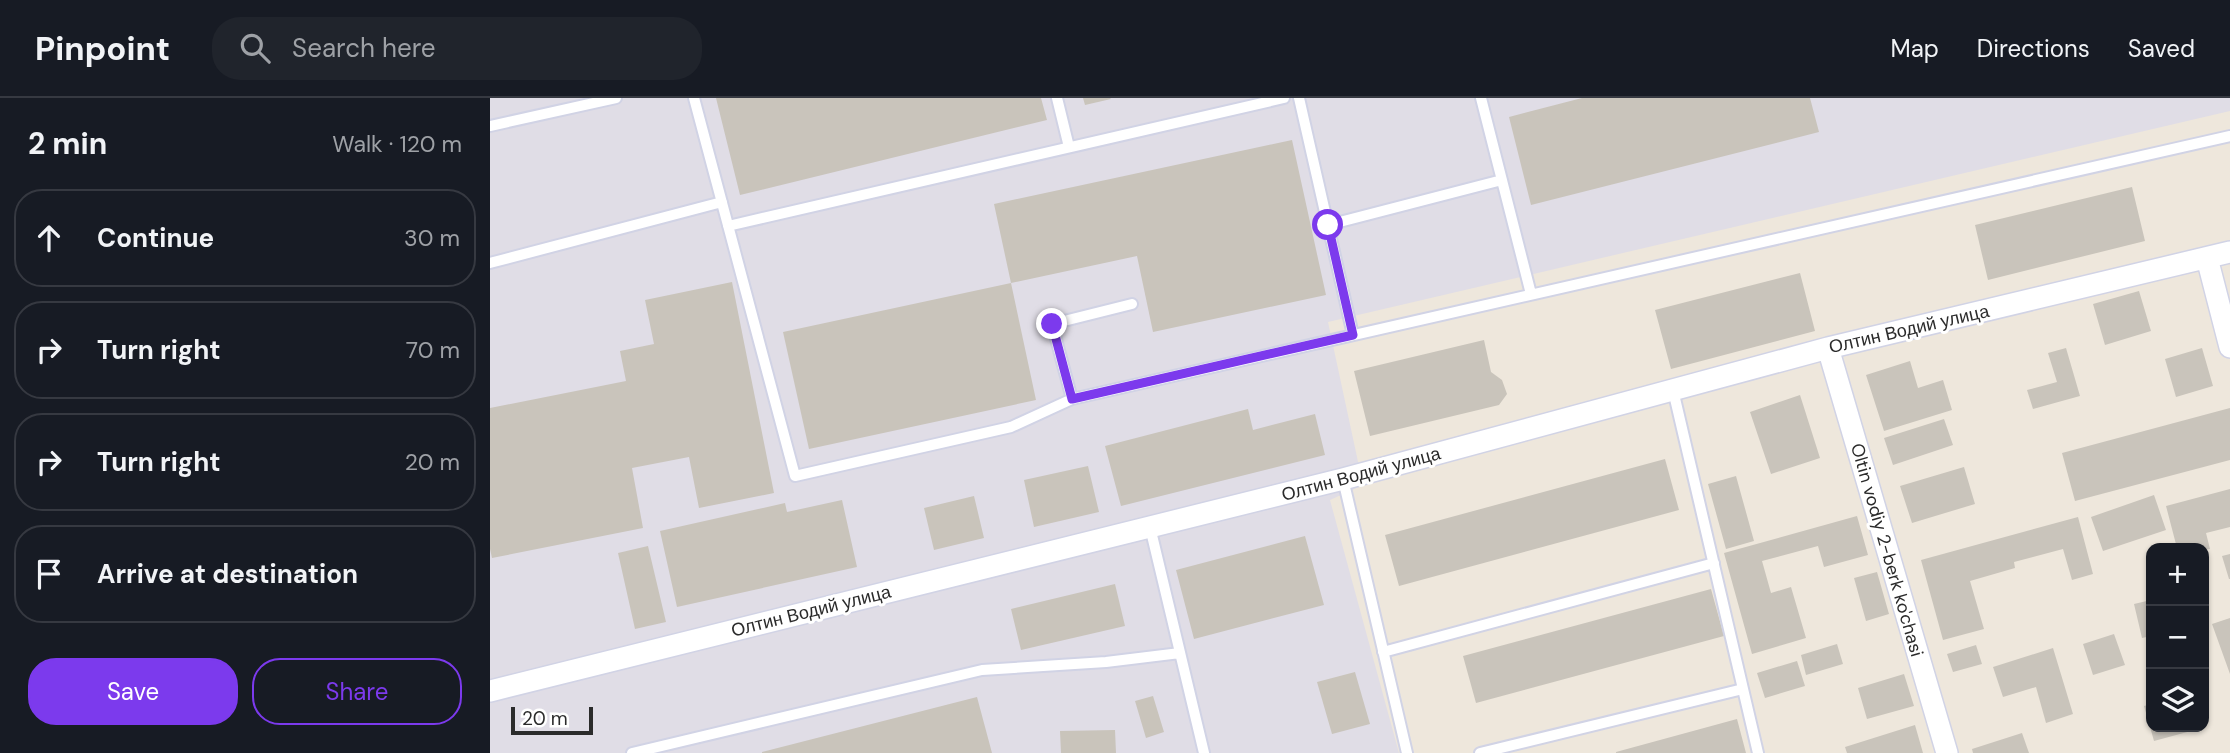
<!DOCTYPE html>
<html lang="en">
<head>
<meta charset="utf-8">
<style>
	:root { --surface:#171b24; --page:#20242c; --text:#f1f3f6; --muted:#9ea1a6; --line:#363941; --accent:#7c3aed }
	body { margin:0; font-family:"DM Sans",sans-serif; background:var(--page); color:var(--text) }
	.controls { position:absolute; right:21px; bottom:21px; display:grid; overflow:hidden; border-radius:14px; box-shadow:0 2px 5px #0004 }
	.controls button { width:63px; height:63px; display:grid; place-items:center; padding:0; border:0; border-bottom:2px solid var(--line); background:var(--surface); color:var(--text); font:35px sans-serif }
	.scale { position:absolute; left:21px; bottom:18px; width:82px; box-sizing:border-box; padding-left:7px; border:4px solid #2b2b2b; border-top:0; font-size:19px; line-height:24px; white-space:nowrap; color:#2b2b2b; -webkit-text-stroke:5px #fff; paint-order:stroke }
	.stop { position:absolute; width:21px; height:21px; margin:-16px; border:5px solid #7c3aed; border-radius:50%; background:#fff }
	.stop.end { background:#7c3aed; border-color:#fff; box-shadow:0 2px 7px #0008 }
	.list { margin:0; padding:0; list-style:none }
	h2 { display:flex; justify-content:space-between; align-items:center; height:91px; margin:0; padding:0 28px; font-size:30px }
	h2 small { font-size:23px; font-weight:400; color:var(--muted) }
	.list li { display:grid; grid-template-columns:46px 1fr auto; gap:21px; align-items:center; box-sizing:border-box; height:98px; margin:0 14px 14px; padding:0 14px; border:2px solid var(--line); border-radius:28px }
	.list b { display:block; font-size:26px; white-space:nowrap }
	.list em { font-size:23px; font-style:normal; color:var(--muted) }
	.actions { display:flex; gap:14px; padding:21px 28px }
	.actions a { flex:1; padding:16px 0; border:2px solid var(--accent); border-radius:28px; text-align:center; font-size:24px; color:var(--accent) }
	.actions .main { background:var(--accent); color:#fff }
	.icon { flex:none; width:38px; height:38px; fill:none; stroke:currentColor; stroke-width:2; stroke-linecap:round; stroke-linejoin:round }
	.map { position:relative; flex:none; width:1740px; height:655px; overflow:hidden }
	header { display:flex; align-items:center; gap:42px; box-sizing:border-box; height:98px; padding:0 35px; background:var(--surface); border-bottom:2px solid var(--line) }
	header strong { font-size:33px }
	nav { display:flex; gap:38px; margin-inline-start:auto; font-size:24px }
	.search { width:490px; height:63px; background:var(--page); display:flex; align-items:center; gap:18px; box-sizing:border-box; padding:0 24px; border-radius:28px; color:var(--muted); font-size:26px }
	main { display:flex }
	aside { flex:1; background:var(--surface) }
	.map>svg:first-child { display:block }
	.industrial { fill:#e0dde6 }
	.building { fill:#c9c4bb }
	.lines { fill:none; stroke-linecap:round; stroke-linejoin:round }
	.service-casing { stroke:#d1d3e5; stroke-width:14 }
	.minor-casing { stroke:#d1d3e5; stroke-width:24 }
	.service { stroke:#fff; stroke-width:10 }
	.minor { stroke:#fff; stroke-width:21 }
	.route { stroke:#7c3aed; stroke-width:9 }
	.labels { text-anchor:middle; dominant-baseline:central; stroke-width:6; stroke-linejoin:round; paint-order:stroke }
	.street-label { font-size:18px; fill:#2b2b2b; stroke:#fff }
</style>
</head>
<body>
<header>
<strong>Pinpoint</strong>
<div class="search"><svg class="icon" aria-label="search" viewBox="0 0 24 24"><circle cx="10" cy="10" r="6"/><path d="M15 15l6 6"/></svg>Search here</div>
<nav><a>Map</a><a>Directions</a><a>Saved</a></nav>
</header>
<main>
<aside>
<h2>2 min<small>Walk · 120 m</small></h2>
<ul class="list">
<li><svg class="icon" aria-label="ahead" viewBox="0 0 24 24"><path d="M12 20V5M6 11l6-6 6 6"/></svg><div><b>Continue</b></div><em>30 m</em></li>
<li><svg class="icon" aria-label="right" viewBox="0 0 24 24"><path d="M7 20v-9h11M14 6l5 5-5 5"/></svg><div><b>Turn right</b></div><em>70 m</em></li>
<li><svg class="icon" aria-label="right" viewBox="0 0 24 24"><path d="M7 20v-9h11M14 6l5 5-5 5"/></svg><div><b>Turn right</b></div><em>20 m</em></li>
<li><svg class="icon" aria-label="arrive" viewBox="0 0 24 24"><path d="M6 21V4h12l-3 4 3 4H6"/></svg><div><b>Arrive at destination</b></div></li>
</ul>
<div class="actions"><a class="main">Save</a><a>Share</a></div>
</aside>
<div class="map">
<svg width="1740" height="655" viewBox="0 0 1740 655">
	<rect width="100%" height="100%" fill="#eee7dc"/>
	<path class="industrial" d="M 0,0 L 1740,0 L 1740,13 L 838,224 L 873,387 L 840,402 L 909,655 L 0,655 Z"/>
	<path class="building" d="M 226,0 L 551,0 L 557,22 L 250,97 Z
		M 593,0 L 620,0 L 621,1 L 595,7 Z
		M 1092,0 L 1320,0 L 1329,34 L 1041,107 L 1019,19 Z
		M 802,42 L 836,197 L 663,234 L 647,158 L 521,185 L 504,106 Z
		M 1642,89 L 1655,143 L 1498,182 L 1485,127 Z
		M 1310,175 L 1325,233 L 1181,271 L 1165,212 Z
		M 242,184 L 284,395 L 209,410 L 199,359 L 142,370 L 153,430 L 2,460 L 0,451 L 0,310 L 136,283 L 130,253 L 164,246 L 155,202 Z
		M 521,185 L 546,302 L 319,351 L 293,234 Z
		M 1649,193 L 1661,233 L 1615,247 L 1603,206 Z
		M 994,242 L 1001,274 L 1012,282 L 1017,296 L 1009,307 L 880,338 L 864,273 Z
		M 1576,250 L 1590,298 L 1543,311 L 1537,292 L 1567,284 L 1558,255 Z
		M 1712,250 L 1723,288 L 1686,299 L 1675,261 Z
		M 1420,263 L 1428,290 L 1453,282 L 1462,312 L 1394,333 L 1376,277 Z
		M 1310,297 L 1330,360 L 1281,376 L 1260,314 Z
		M 1740,310 L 1740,362 L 1585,403 L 1572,355 Z
		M 758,311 L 763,332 L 825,316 L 835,357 L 631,408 L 615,348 Z
		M 1454,321 L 1463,347 L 1403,367 L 1394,340 Z
		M 1175,361 L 1189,412 L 909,488 L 895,437 Z
		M 598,368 L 609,414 L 544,429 L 534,382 Z
		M 1474,369 L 1485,406 L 1422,425 L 1410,388 Z
		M 1246,378 L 1264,443 L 1236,451 L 1218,386 Z
		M 1740,391 L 1740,429 L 1716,435 L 1720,451 L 1714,452 L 1714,450 L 1687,450 L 1676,408 Z
		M 1664,397 L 1676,432 L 1613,453 L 1601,419 Z
		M 484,398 L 494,440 L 444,452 L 434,410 Z
		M 352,402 L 367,469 L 187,509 L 170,433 L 295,405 L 297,414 Z
		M 1367,418 L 1378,457 L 1334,469 L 1328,448 L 1272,463 L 1281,495 L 1301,489 L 1316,540 L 1262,556 L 1234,455 Z
		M 1588,419 L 1603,476 L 1582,482 L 1573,451 L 1524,464 L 1525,470 L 1480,483 L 1494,531 L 1453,542 L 1431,462 Z
		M 815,438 L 834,507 L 704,541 L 686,472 Z
		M 158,448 L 176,524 L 145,531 L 128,455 Z
		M 1740,456 L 1740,481 L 1739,481 L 1732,458 Z
		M 1387,474 L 1399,516 L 1376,523 L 1364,480 Z
		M 625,486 L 635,528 L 531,552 L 521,511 Z
		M 1221,491 L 1234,538 L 986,605 L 973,558 Z
		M 1661,502 L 1661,538 L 1652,540 L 1644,506 Z
		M 1740,520 L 1740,576 L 1722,526 Z
		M 1624,536 L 1635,567 L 1603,577 L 1593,546 Z
		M 1347,546 L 1353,566 L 1316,577 L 1311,557 Z
		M 1486,547 L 1492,566 L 1463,574 L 1457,556 Z
		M 1563,550 L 1583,616 L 1556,625 L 1546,589 L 1513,599 L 1503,569 Z
		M 1307,563 L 1315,588 L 1275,600 L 1267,575 Z
		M 865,574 L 880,626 L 842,636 L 827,584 Z
		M 1414,576 L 1424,608 L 1377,621 L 1368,590 Z
		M 663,598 L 674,634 L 656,640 L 645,603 Z
		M 487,599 L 502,655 L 272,655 L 272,654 Z
		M 1661,606 L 1661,629 L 1700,629 L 1701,633 L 1664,643 L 1654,608 Z
		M 1247,621 L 1256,655 L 1126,655 L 1126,654 Z
		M 1425,627 L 1433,655 L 1357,655 L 1355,649 Z
		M 625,632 L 626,655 L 571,655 L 570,633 Z
		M 1532,635 L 1539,655 L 1483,655 L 1482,651 Z"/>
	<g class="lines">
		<defs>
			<path id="service" d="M 204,0 L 305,378 L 521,329 L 582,301 L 1740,38
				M 567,0 L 579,49
				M 809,0 L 863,237
				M 991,0 L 1041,196
				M 0,28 L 126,0
				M 838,127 L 1012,82
				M 238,128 L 794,0
				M 0,165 L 232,104
				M 1183,292 L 1268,655
				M 582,301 L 562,226 L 642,206
				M 853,381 L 917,655
				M 660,429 L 714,655
				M 893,554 L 1224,465
				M 142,655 L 492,572 L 616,564 L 690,555
				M 990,655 L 1253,591"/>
			<path id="minor" d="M 1717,160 L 1740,249
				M 1338,250 L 1457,655
				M 0,593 L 853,381 L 1338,250 L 1740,154"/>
		</defs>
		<use href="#service" class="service-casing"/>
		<use href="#minor" class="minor-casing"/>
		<use href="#service" class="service"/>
		<use href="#minor" class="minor"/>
	</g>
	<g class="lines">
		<path class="route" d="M 562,226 L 582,301 L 863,237 L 838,127"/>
	</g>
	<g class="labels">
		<g class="street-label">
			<text transform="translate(1419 231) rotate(-13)">Олтин Водий улица</text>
			<text transform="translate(871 376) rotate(-15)">Олтин Водий улица</text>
			<text transform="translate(1397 452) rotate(74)">Oltin vodiy 2-berk ko'chasi</text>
			<text transform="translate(321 513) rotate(-14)">Олтин Водий улица</text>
		</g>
	</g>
</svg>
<div class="controls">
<button>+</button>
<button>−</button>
<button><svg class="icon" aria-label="layers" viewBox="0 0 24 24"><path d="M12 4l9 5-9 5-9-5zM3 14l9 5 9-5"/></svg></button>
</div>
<div class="scale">20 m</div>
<div class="stop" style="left:838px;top:127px"></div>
<div class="stop end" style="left:562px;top:226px"></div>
</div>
</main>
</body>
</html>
